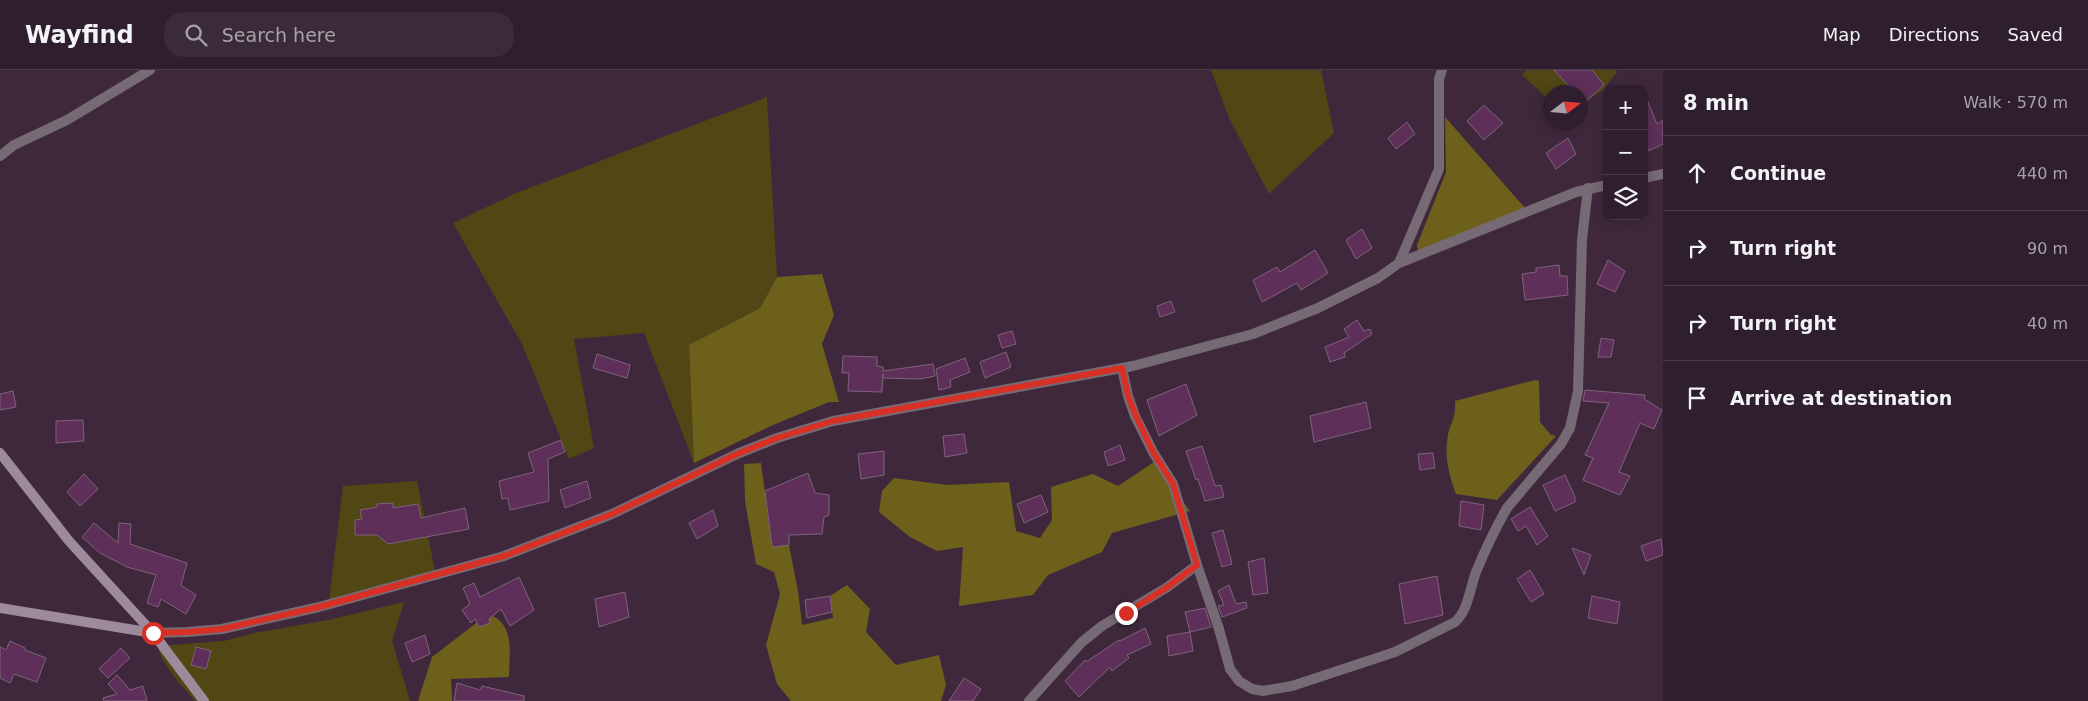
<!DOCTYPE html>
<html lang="en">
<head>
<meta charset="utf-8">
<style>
	:root { --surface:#2f1e2d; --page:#3b2b39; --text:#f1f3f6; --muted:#a7a2aa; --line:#4a3c49 }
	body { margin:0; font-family:"DejaVu Sans",sans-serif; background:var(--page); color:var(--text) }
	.controls { position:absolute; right:15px; top:15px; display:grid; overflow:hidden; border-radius:10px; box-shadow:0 2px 12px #0003 }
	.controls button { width:45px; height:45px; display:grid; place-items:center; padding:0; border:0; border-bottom:1px solid var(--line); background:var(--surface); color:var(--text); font:25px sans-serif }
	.compass { position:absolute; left:1543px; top:15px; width:45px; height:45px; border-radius:50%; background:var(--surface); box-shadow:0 2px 12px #0003; rotate:74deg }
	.stop { position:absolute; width:15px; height:15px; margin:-11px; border:4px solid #d93025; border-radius:50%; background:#fff }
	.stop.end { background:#d93025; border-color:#fff; box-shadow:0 1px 5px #0008 }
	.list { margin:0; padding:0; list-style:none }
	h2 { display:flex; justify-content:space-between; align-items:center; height:65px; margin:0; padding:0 20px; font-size:21px }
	h2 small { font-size:16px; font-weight:400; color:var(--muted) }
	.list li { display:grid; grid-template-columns:32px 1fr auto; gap:15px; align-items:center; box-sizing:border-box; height:75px; padding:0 20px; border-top:1px solid var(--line) }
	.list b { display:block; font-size:19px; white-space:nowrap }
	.list em { font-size:16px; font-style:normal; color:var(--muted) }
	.icon { flex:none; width:28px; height:28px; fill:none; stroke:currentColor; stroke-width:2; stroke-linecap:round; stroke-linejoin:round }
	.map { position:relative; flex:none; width:1663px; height:631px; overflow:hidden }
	header { display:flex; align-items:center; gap:30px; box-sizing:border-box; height:70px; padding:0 25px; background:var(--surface); border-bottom:1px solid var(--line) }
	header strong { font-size:24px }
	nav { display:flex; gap:28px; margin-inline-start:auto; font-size:18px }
	.search { width:350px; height:45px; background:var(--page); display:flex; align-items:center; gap:12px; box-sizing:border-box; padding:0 18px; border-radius:20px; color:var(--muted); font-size:19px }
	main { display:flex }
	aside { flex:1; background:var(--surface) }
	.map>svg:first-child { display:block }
	.green { fill:#504714 }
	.forest { fill:#6c601a }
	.building { fill:#5e3059; stroke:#7e637a }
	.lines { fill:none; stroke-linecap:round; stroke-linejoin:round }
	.street { stroke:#766a75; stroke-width:10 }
	.secondary { stroke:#9d8a9b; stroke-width:10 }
	.route { stroke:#d93025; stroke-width:6 }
</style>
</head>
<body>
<header>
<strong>Wayfind</strong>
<div class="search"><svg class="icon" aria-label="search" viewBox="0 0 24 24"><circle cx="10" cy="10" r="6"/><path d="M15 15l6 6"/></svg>Search here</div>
<nav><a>Map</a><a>Directions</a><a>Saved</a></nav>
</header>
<main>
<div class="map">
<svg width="1663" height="631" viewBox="0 0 1663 631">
	<rect width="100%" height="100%" fill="#3f283c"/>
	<path class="green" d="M 1211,0 L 1321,0 L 1334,63 L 1269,124 L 1229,48 Z
		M 1526,0 L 1615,0 L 1617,2 L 1603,20 L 1581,34 L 1580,22 L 1550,22 L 1550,31 L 1522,5 Z
		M 767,27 L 777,207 L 760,238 L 689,275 L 694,393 L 644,263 L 574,269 L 594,378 L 569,389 L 522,274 L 453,153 L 514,124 Z
		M 417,411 L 435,501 L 329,530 L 343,416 Z
		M 404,532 L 392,571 L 410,631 L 195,631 C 185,619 157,591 159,576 L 224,571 L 254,563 L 328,550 Z"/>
	<path class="forest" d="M 1445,47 L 1525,138 L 1418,181 L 1417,175 L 1446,102 Z
		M 822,204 L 834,245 L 822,274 L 839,332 L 829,332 L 773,355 L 694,393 L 689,275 L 760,238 L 777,207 Z
		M 1535,310 L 1539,311 L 1540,352 L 1551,365 L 1556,366 L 1497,430 L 1456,424 C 1449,405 1444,386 1448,365 C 1451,350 1456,350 1455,331 Z
		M 1154,392 L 1190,441 L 1112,463 L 1102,482 L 1048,505 L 1033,525 L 959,536 L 963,477 L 937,481 L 910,467 L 879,442 L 882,421 L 894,408 L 947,415 L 1009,412 L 1016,461 L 1040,468 L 1052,450 L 1051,417 L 1093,404 L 1118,416 Z
		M 761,393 L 772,476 L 789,475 L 798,521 L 802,555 L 833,548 L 830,526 L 847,515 L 870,539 L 866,562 L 896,595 L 939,585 L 946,615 L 941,631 L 791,631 L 777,614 L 766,575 L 780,524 L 774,502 L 756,494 L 745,431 L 744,394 Z
		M 488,544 C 516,553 509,584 509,607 L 451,609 L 452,631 L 418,631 L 432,587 Z"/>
	<path class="building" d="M 1554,0 L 1592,0 L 1604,15 L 1584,33 L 1580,29 L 1580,22 L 1574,22 Z
		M 1645,25 L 1657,54 L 1663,50 L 1663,74 L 1649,81 L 1644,70 Z
		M 1484,35 L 1503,53 L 1484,70 L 1467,51 Z
		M 1407,52 L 1415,64 L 1396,79 L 1388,68 Z
		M 1568,68 L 1576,84 L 1556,99 L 1546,83 Z
		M 1362,159 L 1372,178 L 1356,189 L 1346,170 Z
		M 1315,180 L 1328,203 L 1301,220 L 1297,213 L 1262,232 L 1253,210 L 1277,197 L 1280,202 Z
		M 1608,190 L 1625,201 L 1615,222 L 1597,214 Z
		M 1559,195 L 1560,206 L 1567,206 L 1568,225 L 1525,230 L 1522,204 L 1536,202 L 1536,198 Z
		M 1171,231 L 1175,242 L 1160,247 L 1157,236 Z
		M 1357,250 L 1364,261 L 1370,259 L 1372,264 L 1344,283 L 1345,287 L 1330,292 L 1325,277 L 1349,267 L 1344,259 Z
		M 1012,261 L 1016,274 L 1002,278 L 998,265 Z
		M 1601,268 L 1614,270 L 1611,287 L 1598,287 Z
		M 1006,282 L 1011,297 L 985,308 L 980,292 Z
		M 597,284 L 630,295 L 627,308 L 593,298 Z
		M 843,286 L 877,287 L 877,296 L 883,297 L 883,301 L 933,294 L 935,306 L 920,309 L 883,308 L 883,304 L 882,322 L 848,321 L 849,303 L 842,303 Z
		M 965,288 L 970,302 L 950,310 L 951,317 L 939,320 L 936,299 Z
		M 1186,314 L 1197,345 L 1159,366 L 1147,330 Z
		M 1585,320 L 1645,325 L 1644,329 L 1662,340 L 1654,359 L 1640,353 L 1619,402 L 1630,406 L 1620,425 L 1583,410 L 1593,388 L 1585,385 L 1609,333 L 1583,331 Z
		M 13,321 L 16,337 L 0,340 L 0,324 Z
		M 1366,332 L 1371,358 L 1314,372 L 1310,346 Z
		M 83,350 L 84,371 L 56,373 L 56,351 Z
		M 964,364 L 967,383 L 945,387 L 943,366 Z
		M 561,370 L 565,382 L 548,389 L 549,431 L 510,440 L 508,428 L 502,429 L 499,411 L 534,402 L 528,383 Z
		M 1120,375 L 1125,390 L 1108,396 L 1104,382 Z
		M 1202,376 L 1215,416 L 1221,415 L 1224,427 L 1205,431 L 1198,409 L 1196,410 L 1186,381 Z
		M 884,381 L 884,405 L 861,409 L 858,384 Z
		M 1433,383 L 1435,398 L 1420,400 L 1418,384 Z
		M 808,403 L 815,423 L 829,425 L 829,445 L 824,447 L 822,464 L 789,465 L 789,475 L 772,477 L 765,421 Z
		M 84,404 L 98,419 L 80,436 L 67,422 Z
		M 1565,405 L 1575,427 L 1575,432 L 1555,441 L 1543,415 Z
		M 587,411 L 591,428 L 565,438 L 560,420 Z
		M 1041,425 L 1048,442 L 1024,453 L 1017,434 Z
		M 1461,431 L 1484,435 L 1481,460 L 1459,456 Z
		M 393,433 L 393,438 L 418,434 L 421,448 L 465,438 L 469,459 L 388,474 L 377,465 L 355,465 L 355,450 L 362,449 L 360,440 L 377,437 L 377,434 Z
		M 1530,437 L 1548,466 L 1537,475 L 1526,456 L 1518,461 L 1511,449 Z
		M 713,440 L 718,456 L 697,469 L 689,453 Z
		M 94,453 L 118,473 L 119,453 L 131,454 L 130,474 L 187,493 L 181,515 L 196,525 L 186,544 L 161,529 L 158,537 L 147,533 L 156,505 L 127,497 L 100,483 L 82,467 Z
		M 1223,460 L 1232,494 L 1222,497 L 1212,463 Z
		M 1661,469 L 1663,485 L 1646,491 L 1641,476 Z
		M 1572,478 L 1591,485 L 1584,505 Z
		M 1264,488 L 1268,523 L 1253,525 L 1248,492 Z
		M 1530,500 L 1544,524 L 1531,532 L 1517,509 Z
		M 1437,506 L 1443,545 L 1405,554 L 1399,514 Z
		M 519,507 L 534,540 L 510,556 L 501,539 L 489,549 L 490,553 L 479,557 L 475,549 L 471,553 L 462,540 L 470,534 L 463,518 L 474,513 L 480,527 Z
		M 1229,515 L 1236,534 L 1246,532 L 1247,538 L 1222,547 L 1218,536 L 1224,535 L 1218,521 Z
		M 625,522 L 629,547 L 599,557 L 595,529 Z
		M 830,526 L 832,542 L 807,548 L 805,530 Z
		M 1592,526 L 1620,532 L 1617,554 L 1588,548 Z
		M 1205,538 L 1211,557 L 1190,562 L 1185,542 Z
		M 1145,558 L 1151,574 L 1127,585 L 1129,588 L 1112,601 L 1110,597 L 1079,627 L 1065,611 L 1085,590 L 1086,592 L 1119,570 L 1120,571 Z
		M 1190,562 L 1193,581 L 1169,586 L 1167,566 Z
		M 425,565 L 430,584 L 412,592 L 405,573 Z
		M 10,571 L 25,578 L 25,580 L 46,588 L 37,612 L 14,604 L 10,613 L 0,608 L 0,577 L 6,580 Z
		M 196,577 L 211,581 L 206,599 L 191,595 Z
		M 121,578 L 130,588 L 108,608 L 99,599 Z
		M 117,605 L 130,620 L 143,616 L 147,631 L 104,631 L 103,628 L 117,624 L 108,614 Z
		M 964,608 L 981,619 L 973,631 L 949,631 Z
		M 457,613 L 480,620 L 482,616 L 524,626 L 524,631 L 454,631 Z"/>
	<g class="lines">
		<path class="street" d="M 0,86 L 14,75 L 67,50 L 150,0
			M 1644,108 L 1663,104
			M 1399,193 L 1439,99 L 1439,9 L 1442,0
			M 1122,298 L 1128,326 L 1135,346 L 1153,382 L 1173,414 L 1197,495 L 1219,559 L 1230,599 L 1239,611 L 1252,619 L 1263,621 L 1292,616 L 1395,582 L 1455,552 C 1468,541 1470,518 1476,502 C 1485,480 1495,459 1507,438 L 1561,374 L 1570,358 L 1578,321 L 1582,169 L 1588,118
			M 153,563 L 187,562 L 222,559 L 319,537 L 504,486 L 612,444 L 737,384 L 777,368 L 833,351 L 1133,296 L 1253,264 L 1318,238 L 1378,208 L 1399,193 L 1576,122 L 1607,115
			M 1029,631 L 1082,572 L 1102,556 L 1166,518 L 1197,495"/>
		<path class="secondary" d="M 0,383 L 69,471 L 153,563 L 204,631
			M 0,538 L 153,563"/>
	</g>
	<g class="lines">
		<path class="route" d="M 153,563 L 187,562 L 222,559 L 319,537 L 504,486 L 612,444 L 737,384 L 777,368 L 833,351 L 1122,298 L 1128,326 L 1136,346 L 1153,382 L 1173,414 L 1197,495 L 1166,518 L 1126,543"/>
	</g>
</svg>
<div class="controls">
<button>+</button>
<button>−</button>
<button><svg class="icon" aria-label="layers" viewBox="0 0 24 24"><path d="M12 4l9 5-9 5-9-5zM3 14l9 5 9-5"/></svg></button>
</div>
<svg class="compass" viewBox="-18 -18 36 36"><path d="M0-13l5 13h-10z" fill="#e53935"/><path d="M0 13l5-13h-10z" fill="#a7a2aa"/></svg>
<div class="stop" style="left:153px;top:563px"></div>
<div class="stop end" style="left:1126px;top:543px"></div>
</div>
<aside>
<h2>8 min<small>Walk · 570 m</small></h2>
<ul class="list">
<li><svg class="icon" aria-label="ahead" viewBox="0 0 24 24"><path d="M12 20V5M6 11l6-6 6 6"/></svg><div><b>Continue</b></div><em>440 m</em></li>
<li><svg class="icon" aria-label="right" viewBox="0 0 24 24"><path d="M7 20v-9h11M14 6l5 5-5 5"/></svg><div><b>Turn right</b></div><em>90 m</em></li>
<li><svg class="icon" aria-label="right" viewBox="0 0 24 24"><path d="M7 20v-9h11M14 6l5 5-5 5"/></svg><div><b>Turn right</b></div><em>40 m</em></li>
<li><svg class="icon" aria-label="arrive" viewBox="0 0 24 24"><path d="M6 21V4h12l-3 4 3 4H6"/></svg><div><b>Arrive at destination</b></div></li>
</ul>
</aside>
</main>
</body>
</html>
